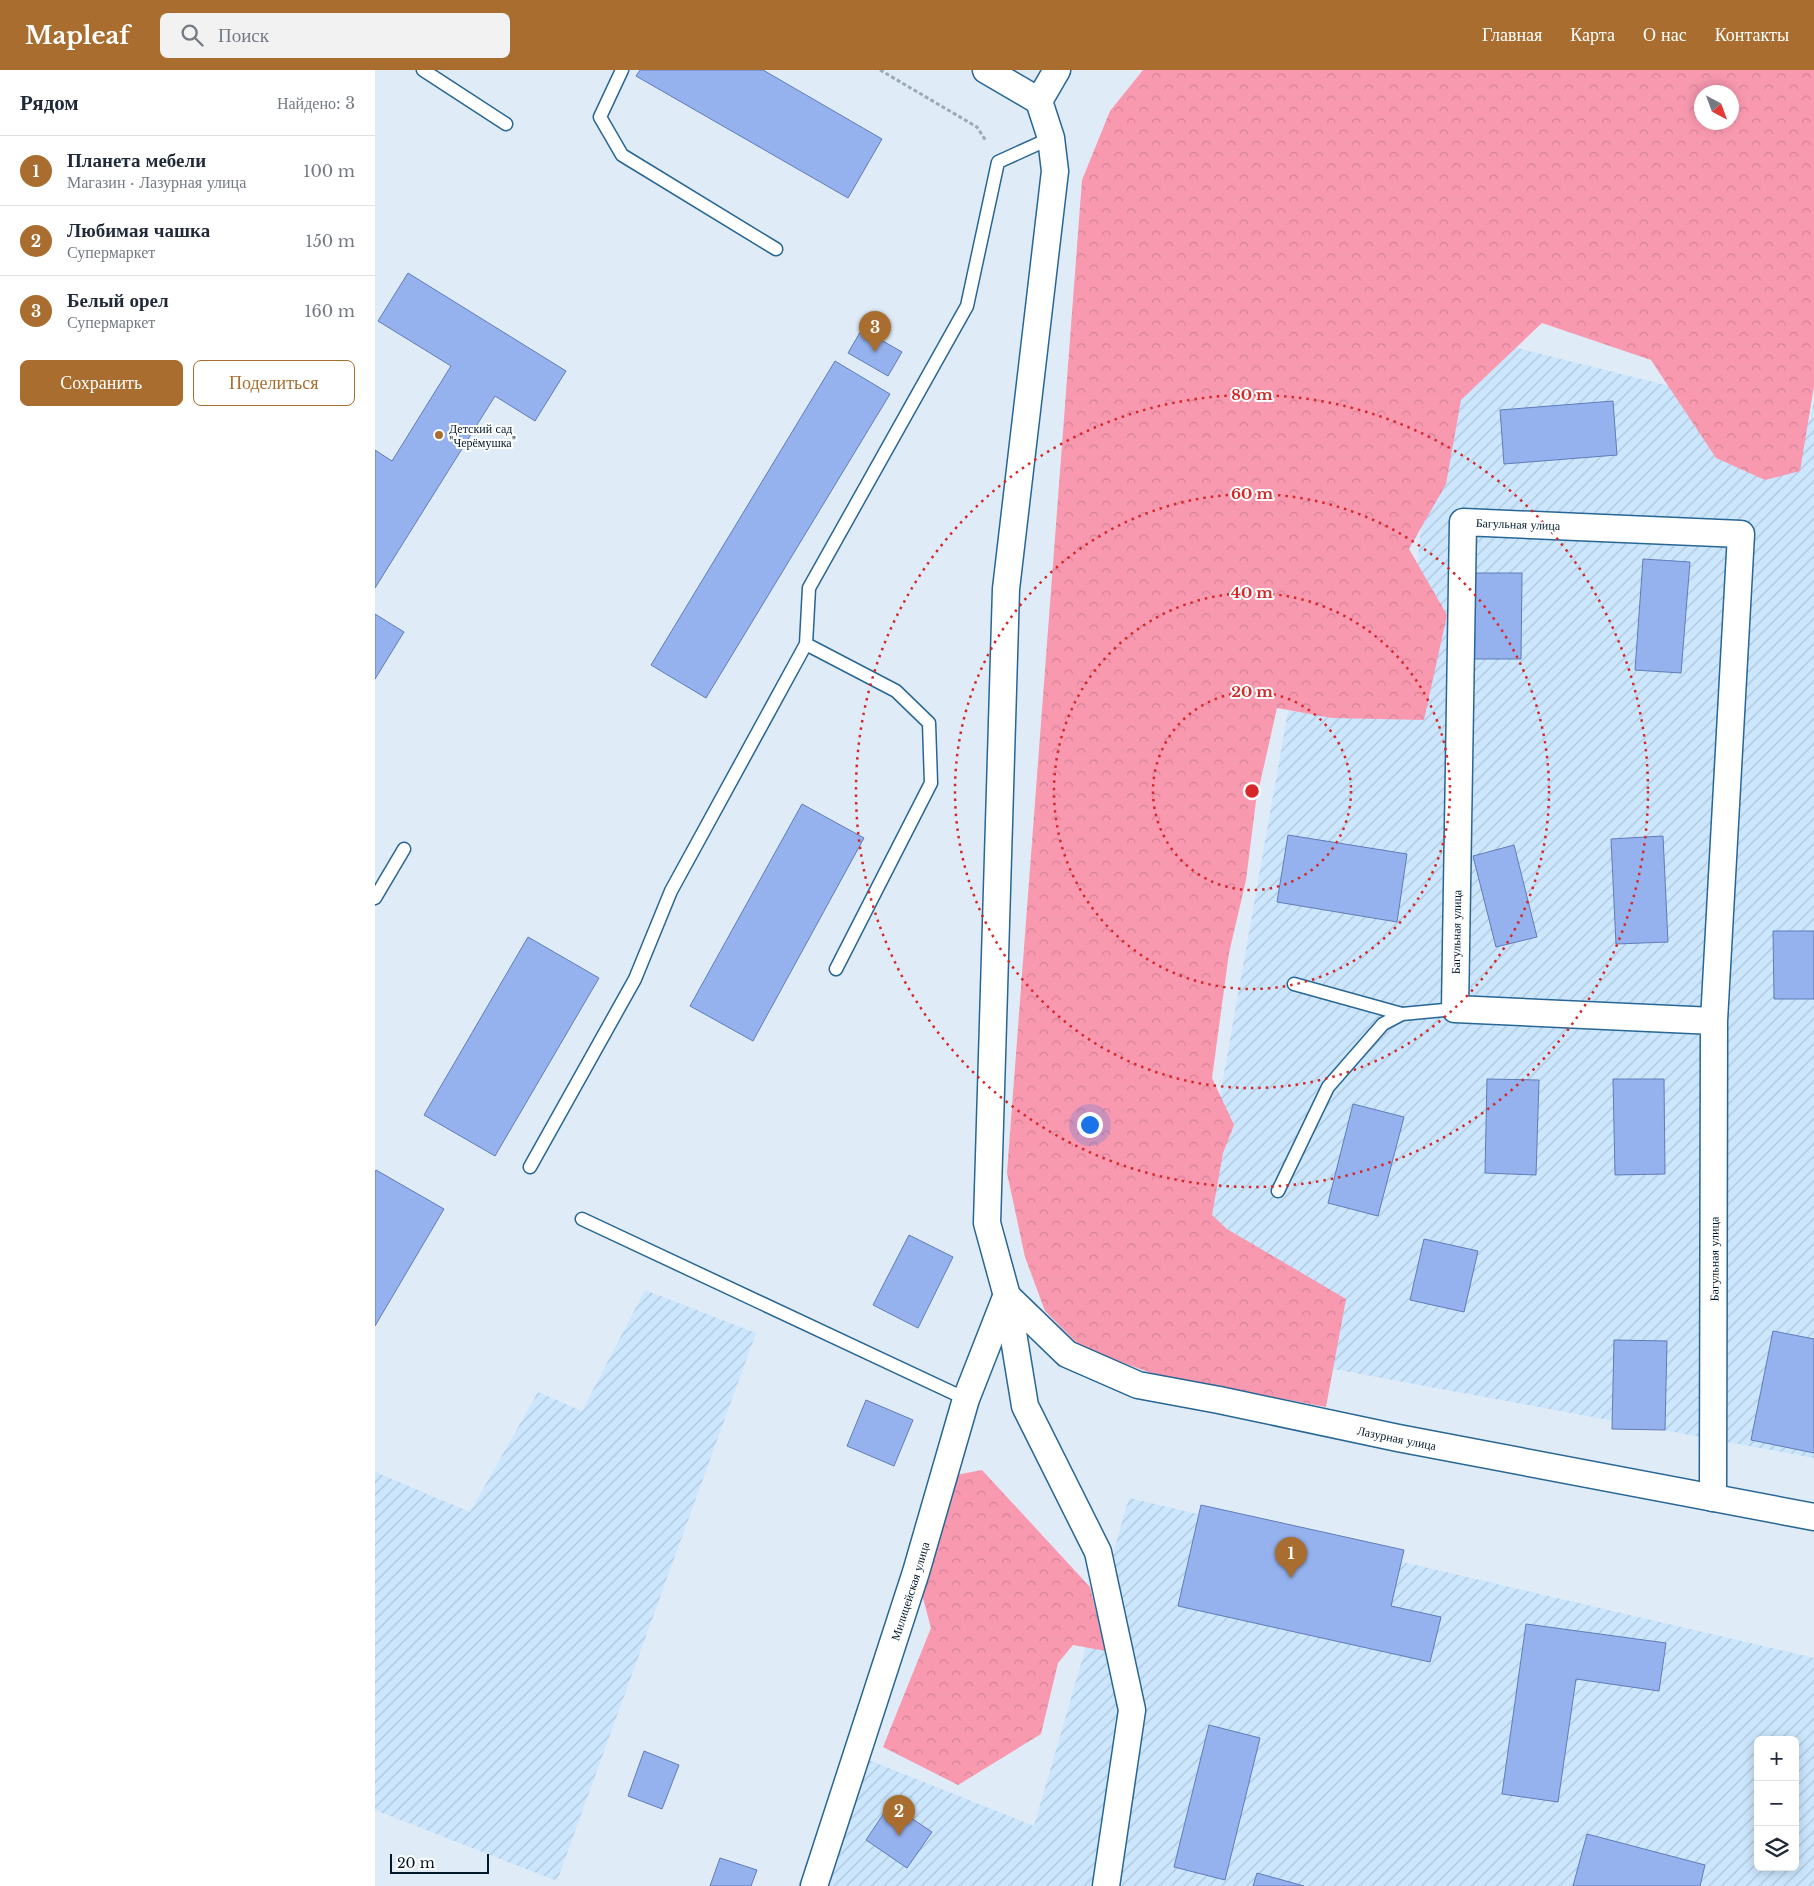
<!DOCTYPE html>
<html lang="ru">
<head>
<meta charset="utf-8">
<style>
	:root { --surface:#fff; --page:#f2f2f3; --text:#1f2937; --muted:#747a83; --line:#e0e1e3; --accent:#a96e2f }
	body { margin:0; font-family:"Libre Baskerville",serif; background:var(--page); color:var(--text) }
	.controls { position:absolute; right:15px; bottom:15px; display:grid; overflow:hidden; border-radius:8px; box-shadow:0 2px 12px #0003 }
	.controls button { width:45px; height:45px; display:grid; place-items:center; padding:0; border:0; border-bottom:1px solid var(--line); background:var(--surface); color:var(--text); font:25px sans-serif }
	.compass { position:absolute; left:1319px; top:15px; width:45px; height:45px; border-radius:50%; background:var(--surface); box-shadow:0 2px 12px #0003; rotate:139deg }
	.scale { position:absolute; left:15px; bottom:12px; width:99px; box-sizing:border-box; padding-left:5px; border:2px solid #00182a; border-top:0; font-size:14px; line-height:18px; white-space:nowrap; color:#00182a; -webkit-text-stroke:4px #fff; paint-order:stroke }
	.you { position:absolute; left:714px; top:1054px; width:18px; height:18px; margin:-12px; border:4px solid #fff; border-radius:50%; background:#1a73e8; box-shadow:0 0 0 8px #1a73e833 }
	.badge { display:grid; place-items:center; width:32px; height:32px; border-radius:50%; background:var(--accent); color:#fff; font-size:16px; font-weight:700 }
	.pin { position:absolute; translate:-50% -41px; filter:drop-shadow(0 1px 2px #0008) }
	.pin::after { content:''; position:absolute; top:26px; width:18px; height:15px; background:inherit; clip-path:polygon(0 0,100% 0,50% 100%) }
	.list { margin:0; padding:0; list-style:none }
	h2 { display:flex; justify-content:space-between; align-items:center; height:65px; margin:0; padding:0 20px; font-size:21px }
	h2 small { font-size:16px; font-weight:400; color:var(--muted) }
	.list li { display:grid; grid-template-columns:32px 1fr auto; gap:15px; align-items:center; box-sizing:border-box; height:70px; padding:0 20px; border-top:1px solid var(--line) }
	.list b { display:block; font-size:19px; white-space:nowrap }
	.list p { margin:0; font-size:16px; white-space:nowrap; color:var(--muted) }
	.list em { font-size:16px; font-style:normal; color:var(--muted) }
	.actions { display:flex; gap:10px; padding:15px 20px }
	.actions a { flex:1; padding:11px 0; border:1px solid var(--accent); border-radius:8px; text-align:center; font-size:18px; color:var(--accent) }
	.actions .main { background:var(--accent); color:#fff }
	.icon { flex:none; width:28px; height:28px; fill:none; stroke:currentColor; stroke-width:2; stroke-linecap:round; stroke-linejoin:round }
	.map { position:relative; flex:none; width:1439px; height:1816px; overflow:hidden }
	header { display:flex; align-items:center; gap:30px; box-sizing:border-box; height:70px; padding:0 25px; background:var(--accent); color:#fff }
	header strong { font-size:24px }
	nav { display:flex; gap:28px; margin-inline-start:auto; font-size:18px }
	.search { width:350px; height:45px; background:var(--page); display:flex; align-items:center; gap:12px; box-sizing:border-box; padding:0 18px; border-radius:8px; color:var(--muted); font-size:19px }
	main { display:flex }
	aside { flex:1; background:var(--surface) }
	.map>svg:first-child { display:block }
	.industrial { fill:url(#industrial-furrows); fill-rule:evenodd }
	.forest { fill:url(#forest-crowns); fill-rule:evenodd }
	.building { fill:#95b2ee; stroke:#607cb8 }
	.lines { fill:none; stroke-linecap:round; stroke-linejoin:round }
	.service-casing { stroke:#276695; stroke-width:15 }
	.minor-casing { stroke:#276695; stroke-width:29 }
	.path { stroke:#9aaab7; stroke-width:3; stroke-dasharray:4 2.5; stroke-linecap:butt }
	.service { stroke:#fff; stroke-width:12 }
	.minor { stroke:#fff; stroke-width:26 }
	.ring { fill:none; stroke:#d62828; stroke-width:2.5; stroke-dasharray:2.5 5 }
	.poi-dot { fill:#a96e2f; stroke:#fff; stroke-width:2 }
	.labels { text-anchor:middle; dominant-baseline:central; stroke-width:4; stroke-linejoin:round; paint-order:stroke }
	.poi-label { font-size:12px; fill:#00182a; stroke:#fff; text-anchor:start }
	.street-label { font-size:12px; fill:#00182a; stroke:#fff }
	.centre { fill:#d62828; stroke:#fff; stroke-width:2.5 }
	.ring-label { font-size:15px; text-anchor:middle; font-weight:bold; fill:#d62828; stroke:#fff; stroke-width:4; stroke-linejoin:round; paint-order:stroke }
</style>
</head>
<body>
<header>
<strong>Mapleaf</strong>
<div class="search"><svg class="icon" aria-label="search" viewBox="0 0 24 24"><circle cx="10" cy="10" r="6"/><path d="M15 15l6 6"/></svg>Поиск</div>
<nav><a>Главная</a><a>Карта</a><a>О нас</a><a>Контакты</a></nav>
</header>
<main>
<aside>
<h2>Рядом<small>Найдено: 3</small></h2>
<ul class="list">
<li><span class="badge">1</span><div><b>Планета мебели</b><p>Магазин · Лазурная улица</p></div><em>100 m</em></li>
<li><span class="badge">2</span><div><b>Любимая чашка</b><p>Супермаркет</p></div><em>150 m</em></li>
<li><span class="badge">3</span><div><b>Белый орел</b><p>Супермаркет</p></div><em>160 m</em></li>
</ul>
<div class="actions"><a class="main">Сохранить</a><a>Поделиться</a></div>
</aside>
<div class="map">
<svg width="1439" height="1816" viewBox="0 0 1439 1816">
	<defs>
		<pattern id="industrial-furrows" width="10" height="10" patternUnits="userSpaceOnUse" patternTransform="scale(1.25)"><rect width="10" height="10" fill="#cbe6fd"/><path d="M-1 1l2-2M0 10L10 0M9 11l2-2" fill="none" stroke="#adc5d9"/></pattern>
		<pattern id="forest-crowns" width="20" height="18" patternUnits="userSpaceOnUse" patternTransform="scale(1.25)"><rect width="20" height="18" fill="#f999b0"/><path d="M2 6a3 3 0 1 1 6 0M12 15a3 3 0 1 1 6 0" fill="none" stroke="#d48398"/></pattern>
	</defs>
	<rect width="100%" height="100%" fill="#dfecf7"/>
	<path class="industrial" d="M 1066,259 L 1435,351 L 1439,329 L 1439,1388 L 802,1270 L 913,641 L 1027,648 Z
		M 270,1220 L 381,1263 L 182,1811 L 0,1740 L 0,1402 L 95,1442 L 163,1322 L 207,1341 Z
		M 754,1428 L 1439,1588 L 1439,1816 L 423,1816 L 471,1681 L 659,1756 ZM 1383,1670 L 1420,1670 L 1420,1797 L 1383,1797 Z"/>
	<path class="forest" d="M 768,0 L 1439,0 L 1439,316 L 1425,401 L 1390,410 L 1341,388 L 1276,290 L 1167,253 L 1086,330 L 1071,414 L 1034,479 L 1072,545 L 1049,650 L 957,648 L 902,638 L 881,731 L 871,810 L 854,883 L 837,1008 L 859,1055 L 848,1083 L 837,1145 L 852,1159 L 971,1229 L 951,1337 L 782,1305 L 707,1278 L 670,1241 L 650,1187 L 632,1103 L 707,110 L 735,41 ZM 1326,22 L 1356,22 L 1356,52 L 1326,52 Z
		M 607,1400 L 715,1517 L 731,1581 L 698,1575 L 683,1593 L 666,1664 L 583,1715 L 508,1677 L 556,1558 L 541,1502 L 581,1405 Z"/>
	<path class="building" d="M 265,0 L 388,0 L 507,69 L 473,128 L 261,6 Z
		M 33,203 L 191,301 L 160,351 L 120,326 L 0,518 L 0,380 L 17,391 L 76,296 L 3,251 Z
		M 487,259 L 527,282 L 513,306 L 473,283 Z
		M 460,291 L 515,324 L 331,628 L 276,595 Z
		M 1238,331 L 1242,385 L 1129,394 L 1125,340 Z
		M 1268,489 L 1315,492 L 1306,603 L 1260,600 Z
		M 1099,503 L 1147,503 L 1146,589 L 1098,589 Z
		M 0,544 L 29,562 L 0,609 Z
		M 427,734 L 489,768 L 378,971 L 315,936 Z
		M 913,765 L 1032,784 L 1022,852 L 902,832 Z
		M 1288,766 L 1293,872 L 1241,874 L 1236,769 Z
		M 1139,775 L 1162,867 L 1121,877 L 1098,786 Z
		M 1398,861 L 1439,861 L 1439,929 L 1399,929 Z
		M 153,867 L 224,908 L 120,1086 L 49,1045 Z
		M 1112,1009 L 1164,1010 L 1161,1105 L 1110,1103 Z
		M 1238,1009 L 1289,1009 L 1290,1104 L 1240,1105 Z
		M 978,1034 L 1029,1047 L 1003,1146 L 953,1133 Z
		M 1,1100 L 69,1139 L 0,1256 L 0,1102 Z
		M 534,1165 L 578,1187 L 543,1258 L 498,1235 Z
		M 1049,1169 L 1103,1181 L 1089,1242 L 1035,1230 Z
		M 1398,1261 L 1439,1269 L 1439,1383 L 1376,1370 Z
		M 1239,1270 L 1292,1271 L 1290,1360 L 1237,1359 Z
		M 491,1330 L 538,1350 L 519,1396 L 472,1376 Z
		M 826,1435 L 1029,1480 L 1016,1536 L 1066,1547 L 1055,1592 L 803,1536 Z
		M 1151,1554 L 1291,1573 L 1284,1621 L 1201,1609 L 1183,1732 L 1127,1724 Z
		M 834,1655 L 885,1668 L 850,1810 L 799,1797 Z
		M 269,1681 L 304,1695 L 287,1739 L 253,1726 Z
		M 515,1734 L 557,1762 L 532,1798 L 491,1770 Z
		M 1212,1764 L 1330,1795 L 1325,1816 L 1198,1816 Z
		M 345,1788 L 382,1800 L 376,1816 L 335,1816 Z
		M 882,1803 L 929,1816 L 878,1816 Z"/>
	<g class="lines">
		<defs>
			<path id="service" d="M 48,0 L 131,54
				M 247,0 L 225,47 L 247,85 L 401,179
				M 431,574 L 521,621 L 554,653 L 556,713 L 461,899
				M 0,828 L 29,779
				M 919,914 L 1027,944
				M 155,1097 L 260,909 L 296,821 L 431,574 L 434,518 L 592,236 L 623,92 L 676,68
				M 903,1121 L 953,1017 L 1008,954 L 1027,944 L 1080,939
				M 207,1149 L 591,1329"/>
			<g id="minor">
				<path d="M 611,0 L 664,31"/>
				<path d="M 682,0 L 664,31 L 676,68 L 680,101 L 631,519 L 612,1153 L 632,1226 L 650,1336 L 723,1482 L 757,1640 L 731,1816"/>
				<path id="s1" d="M 632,1226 L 692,1284 L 763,1315 L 844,1330 L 1023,1368 L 1439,1447"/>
				<path id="s2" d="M 1338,1428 L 1339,951 L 1366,464 L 1088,452 L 1080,939 L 1339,951"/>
				<path id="s3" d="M 439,1816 L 541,1502 L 591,1329 L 631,1227"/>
			</g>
		</defs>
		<use href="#service" class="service-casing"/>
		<use href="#minor" class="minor-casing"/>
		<path class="path" d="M 505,0 L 602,57 L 611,71"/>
		<use href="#service" class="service"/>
		<use href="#minor" class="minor"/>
	</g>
	<g class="ring">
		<circle cx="877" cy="721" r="99"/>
		<circle cx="877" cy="721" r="198"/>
		<circle cx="877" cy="721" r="297"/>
		<circle cx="877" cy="721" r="396"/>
	</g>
	<circle class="poi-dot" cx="64" cy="365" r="5"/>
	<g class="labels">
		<g class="poi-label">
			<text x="74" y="358">Детский сад<tspan x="74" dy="14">"Черёмушка"</tspan></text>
		</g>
		<g class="street-label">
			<text transform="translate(1143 454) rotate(2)">Багульная улица</text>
			<text transform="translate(1081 862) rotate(-89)">Багульная улица</text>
			<text stroke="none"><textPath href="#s2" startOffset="239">Багульная улица</textPath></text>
			<text stroke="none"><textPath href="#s1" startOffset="425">Лазурная улица</textPath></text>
			<text stroke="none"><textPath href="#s3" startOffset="310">Милицейская улица</textPath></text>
		</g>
	</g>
	<circle cx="877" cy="721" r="8" class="centre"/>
	<g class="ring-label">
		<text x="877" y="330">80 m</text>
		<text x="877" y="429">60 m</text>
		<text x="877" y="528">40 m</text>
		<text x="877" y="627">20 m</text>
	</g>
</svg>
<div class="controls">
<button>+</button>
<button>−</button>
<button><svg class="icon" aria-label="layers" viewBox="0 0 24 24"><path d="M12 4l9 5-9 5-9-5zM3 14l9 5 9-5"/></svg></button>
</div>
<svg class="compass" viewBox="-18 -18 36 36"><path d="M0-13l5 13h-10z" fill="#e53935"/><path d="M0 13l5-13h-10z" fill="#747a83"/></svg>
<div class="scale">20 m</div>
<div class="you"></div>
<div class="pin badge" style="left:916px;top:1508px">1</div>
<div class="pin badge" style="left:524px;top:1766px">2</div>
<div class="pin badge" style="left:500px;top:282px">3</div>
</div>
</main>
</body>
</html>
